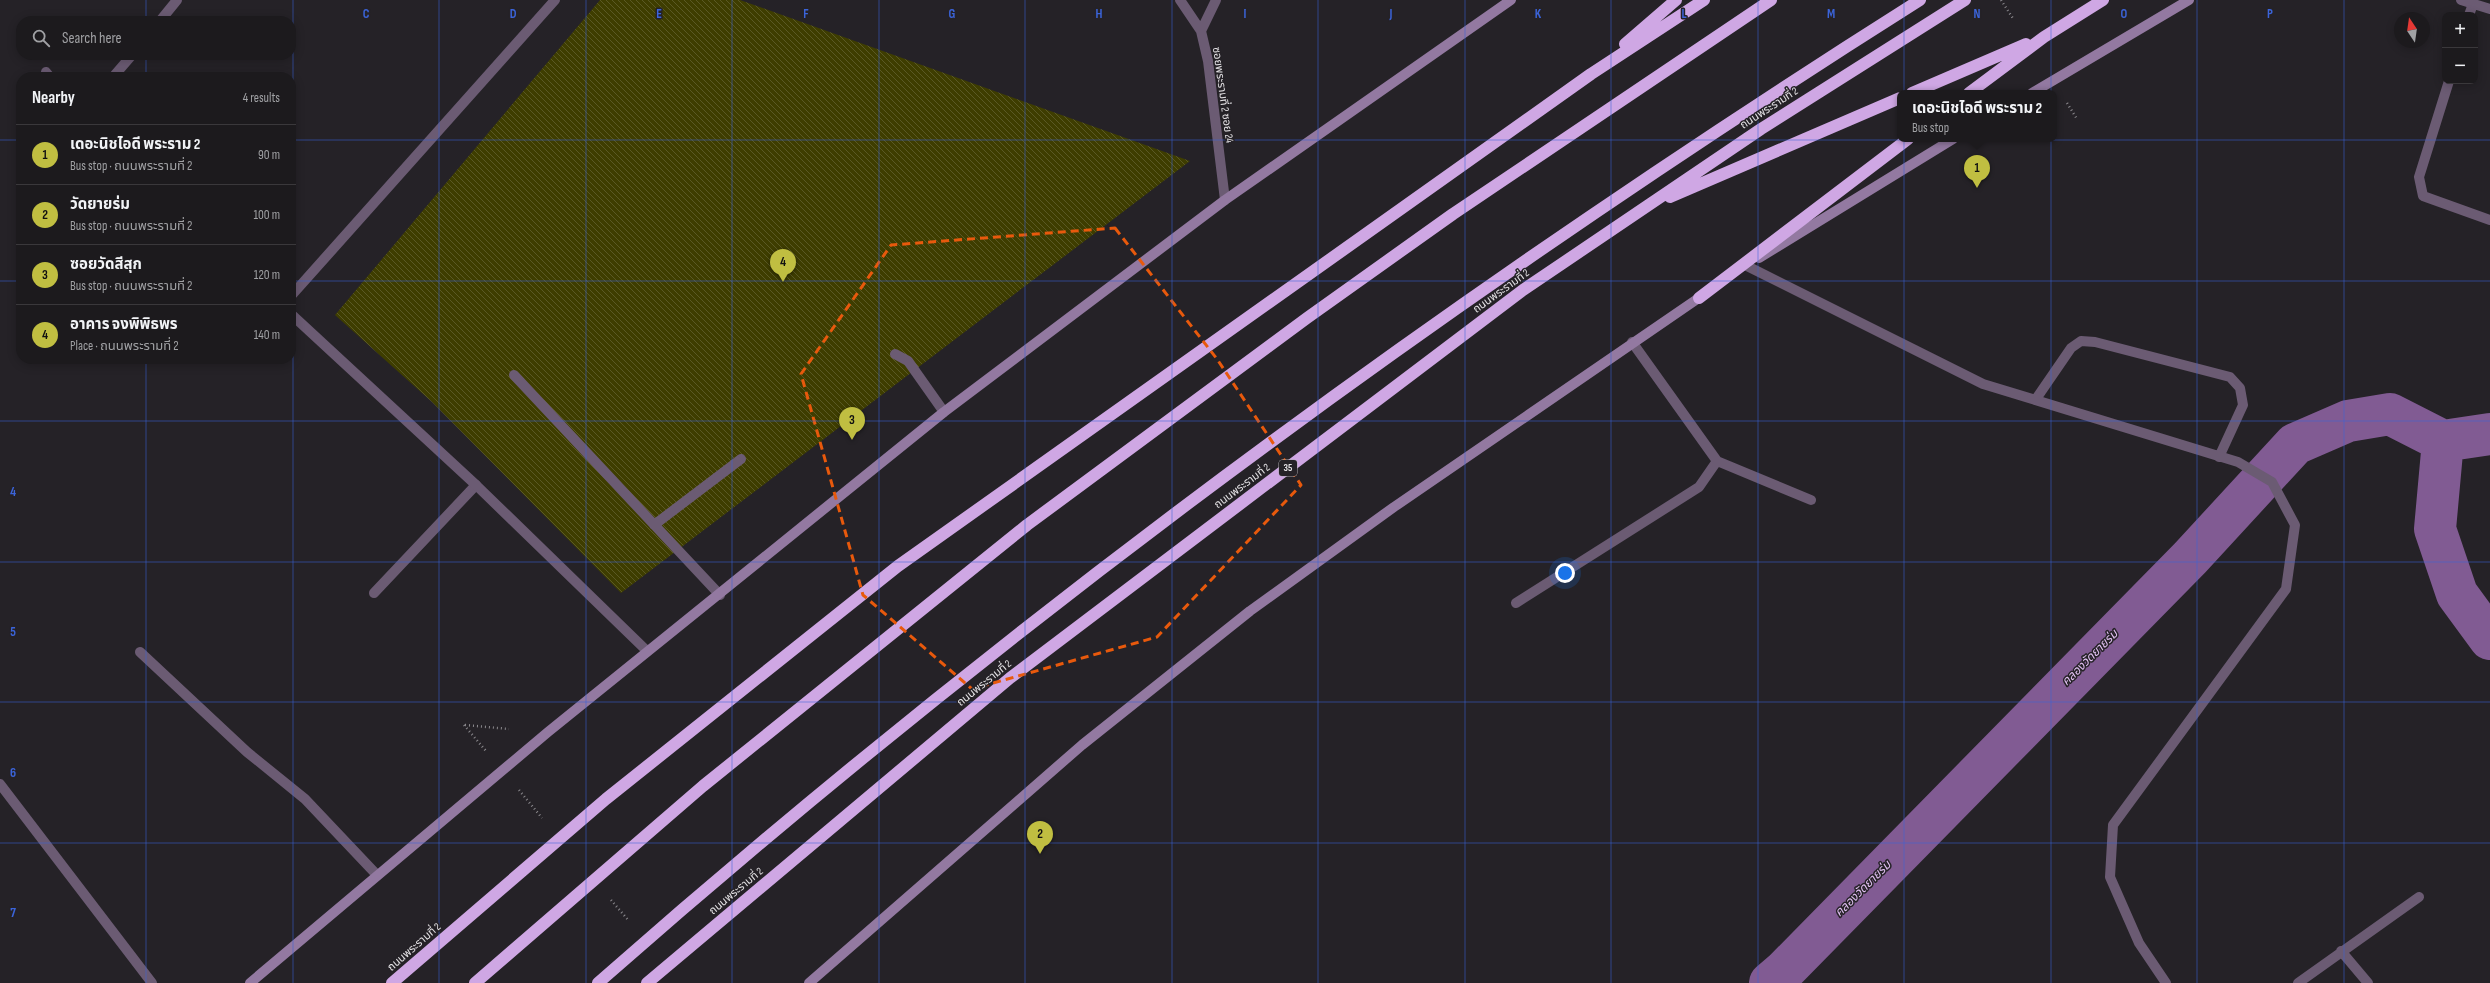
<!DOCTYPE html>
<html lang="en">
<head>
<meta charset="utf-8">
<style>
	:root { --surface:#1c1a1d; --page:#252326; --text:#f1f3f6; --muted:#a0a1a4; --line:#3a383b; --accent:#c0be41 }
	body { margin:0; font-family:"Sofia Sans Condensed","Noto Sans Thai",sans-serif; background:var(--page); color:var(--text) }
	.controls { position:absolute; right:12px; top:12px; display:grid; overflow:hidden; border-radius:8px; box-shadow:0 2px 10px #0003 }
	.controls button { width:36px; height:36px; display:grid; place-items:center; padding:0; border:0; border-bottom:1px solid var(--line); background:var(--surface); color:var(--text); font:20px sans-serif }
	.compass { position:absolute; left:2394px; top:12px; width:36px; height:36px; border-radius:50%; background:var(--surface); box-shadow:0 2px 10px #0003; rotate:347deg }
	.you { position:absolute; left:1565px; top:573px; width:14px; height:14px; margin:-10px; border:3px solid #fff; border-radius:50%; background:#1a73e8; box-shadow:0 0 0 6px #1a73e833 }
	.badge { display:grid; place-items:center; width:26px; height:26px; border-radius:50%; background:var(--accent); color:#111; font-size:13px; font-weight:700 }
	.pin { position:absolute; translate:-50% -33px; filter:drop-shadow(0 1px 2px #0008) }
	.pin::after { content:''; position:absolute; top:21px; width:14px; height:12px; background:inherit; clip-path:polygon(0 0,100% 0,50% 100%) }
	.popup { position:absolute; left:1897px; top:90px; width:160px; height:52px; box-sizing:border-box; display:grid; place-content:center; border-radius:8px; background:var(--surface); filter:drop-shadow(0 1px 3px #0005); font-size:13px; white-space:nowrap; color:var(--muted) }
	.popup b { font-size:15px; color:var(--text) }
	.popup::after { content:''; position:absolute; left:50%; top:100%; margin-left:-8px; border:8px solid transparent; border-top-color:var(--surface) }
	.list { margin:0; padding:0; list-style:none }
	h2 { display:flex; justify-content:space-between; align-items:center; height:52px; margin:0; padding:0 16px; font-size:17px }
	h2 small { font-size:13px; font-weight:400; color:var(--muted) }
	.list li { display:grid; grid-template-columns:26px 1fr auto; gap:12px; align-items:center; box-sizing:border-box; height:60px; padding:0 16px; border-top:1px solid var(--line) }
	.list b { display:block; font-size:15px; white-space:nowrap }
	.list p { margin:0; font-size:13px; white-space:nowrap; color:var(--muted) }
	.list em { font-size:13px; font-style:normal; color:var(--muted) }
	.icon { flex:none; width:22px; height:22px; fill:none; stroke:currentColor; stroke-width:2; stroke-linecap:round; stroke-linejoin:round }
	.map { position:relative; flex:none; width:2490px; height:983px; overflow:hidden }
	.search { position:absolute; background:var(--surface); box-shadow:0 2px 10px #0003; left:16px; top:16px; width:280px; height:44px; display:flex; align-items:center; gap:10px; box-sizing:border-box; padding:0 14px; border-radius:16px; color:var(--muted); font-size:15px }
	.panel { position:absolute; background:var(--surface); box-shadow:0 2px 10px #0003; left:16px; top:72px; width:280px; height:292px; border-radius:16px }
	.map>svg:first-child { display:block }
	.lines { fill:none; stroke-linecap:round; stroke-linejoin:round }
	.canal { stroke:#815b93; stroke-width:42 }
	.building { fill:url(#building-back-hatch) }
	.path { stroke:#8b898d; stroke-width:2.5; stroke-dasharray:1 3; stroke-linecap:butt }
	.lane { stroke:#6b5b73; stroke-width:10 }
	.street { stroke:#6b5b73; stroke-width:10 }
	.secondary { stroke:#9379a1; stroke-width:10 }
	.highway { stroke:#cfa7e4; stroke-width:12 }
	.marked { fill:none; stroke:#e8590c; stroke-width:3; stroke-dasharray:8 5; stroke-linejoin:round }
	.grid { fill:none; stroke:#3b64da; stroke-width:1; stroke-opacity:0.55 }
	.labels { text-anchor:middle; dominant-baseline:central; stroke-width:3; stroke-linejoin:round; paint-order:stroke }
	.shield { fill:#252227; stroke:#aba9ad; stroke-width:1 }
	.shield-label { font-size:10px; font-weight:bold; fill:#e5e3e6 }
	.street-label { font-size:11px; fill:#e5e3e6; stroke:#252227 }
	.water-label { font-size:12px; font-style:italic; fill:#e3c2f4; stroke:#252227 }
	.grid-label { font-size:13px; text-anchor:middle; font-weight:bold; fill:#3b64da; stroke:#252227; stroke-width:3; stroke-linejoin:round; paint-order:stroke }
</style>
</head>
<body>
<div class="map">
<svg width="2490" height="983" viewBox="0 0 2490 983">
	<defs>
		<pattern id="building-back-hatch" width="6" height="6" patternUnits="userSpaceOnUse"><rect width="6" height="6" fill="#3e3d00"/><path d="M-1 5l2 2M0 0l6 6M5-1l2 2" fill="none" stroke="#5a5925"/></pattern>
	</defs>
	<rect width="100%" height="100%" fill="#252227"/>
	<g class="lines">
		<path class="canal" d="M 2490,434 L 2443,441 L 2435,529 L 2457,594 L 2490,639
			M 1770,983 L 1784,971 L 2190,558 L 2295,444 L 2348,421 L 2390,414 L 2443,441"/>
	</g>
	<path class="building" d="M 600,0 L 740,0 L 1190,161 L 621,593 L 432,402 L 335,315 Z"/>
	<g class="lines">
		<path class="path" d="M 2001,0 L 2014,20
			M 2067,103 L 2077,119
			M 464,725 L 486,751
			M 465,725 L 509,729
			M 519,790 L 542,818
			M 611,900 L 629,921"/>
		<path class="lane" d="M 2461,0 L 2490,9
			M 2469,15 L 2473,4
			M 2449,81 L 2419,177 L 2423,196 L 2490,220
			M 895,354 L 908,361 L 944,412
			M 514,375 L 720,595
			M 1717,461 L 1811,500
			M 654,525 L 741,459
			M 374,593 L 476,485
			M 1516,603 L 1699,487 L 1717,461 L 1632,342
			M 140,652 L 247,752 L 305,799 L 376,874
			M 0,784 L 152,983
			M 2341,951 L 2368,983
			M 2298,983 L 2419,897"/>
		<path class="street" d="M 1180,0 L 1201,31 L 1208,61 L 1225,200
			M 160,21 L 177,0
			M 1201,31 L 1216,0
			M 46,72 L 50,77
			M 113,77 L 132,55
			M 1747,266 L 1983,384 L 2238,462 L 2272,482 L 2295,525 L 2286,589 L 2113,825 L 2110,877 L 2139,943 L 2166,983
			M 291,296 L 555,0
			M 291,314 L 476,485 L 647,651
			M 2036,399 L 2071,348 L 2081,341 L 2095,342 L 2230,377 L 2240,388 L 2243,405 L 2219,457"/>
		<path class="secondary" d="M 2032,93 L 2189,0
			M 1759,258 L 1953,139
			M 250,983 L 548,732 L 944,412 L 1225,200 L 1511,0
			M 809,983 L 1082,745 L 1250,611 L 1394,507 L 1706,293"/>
		<path class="highway" d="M 1625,44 L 1676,0
			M 1912,93 L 2026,44
			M 1969,93 L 2044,37 L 2103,0
			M 1670,197 L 1900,98
			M 1699,298 L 1908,139
			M 392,983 L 606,799 L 898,566 L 1591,74 L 1704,0
			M 475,983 L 703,786 L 1027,525 L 1307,318 L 1453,214 L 1771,0
			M 598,983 C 1010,620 1456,293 1920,0
			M 647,983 L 1010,678 L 1523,290 L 1761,129 L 1965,0"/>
	</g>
	<path class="marked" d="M 1115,228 L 1217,359 L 1301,485 L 1157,637 L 972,689 L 863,595 L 801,374 L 891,245 Z"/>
	<path class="grid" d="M 146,0 L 146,21M 293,0 L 293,983M 439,0 L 439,983M 586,0 L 586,983M 732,0 L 732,983M 879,0 L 879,983M 1025,0 L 1025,983M 1172,0 L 1172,983M 1318,0 L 1318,983M 1465,0 L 1465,983M 1611,0 L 1611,983M 1758,0 L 1758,983M 1904,0 L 1904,983M 2051,0 L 2051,983M 2197,0 L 2197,983M 2344,0 L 2344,983M 146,55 L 146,77M 0,140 L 21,140M 291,140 L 2490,140M 0,281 L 21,281M 291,281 L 2490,281M 146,359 L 146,983M 0,421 L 2490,421M 0,562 L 2490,562M 0,702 L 2490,702M 0,843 L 2490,843"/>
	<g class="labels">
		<rect class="shield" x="1279" y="460" width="18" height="16" rx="3"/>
		<g class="shield-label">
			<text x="1288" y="468">35</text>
		</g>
		<g class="street-label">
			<text transform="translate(1223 95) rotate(82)">ซอยพระรามที่ 2 ซอย 24</text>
			<text transform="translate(1769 108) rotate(-33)">ถนนพระรามที่ 2</text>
			<text transform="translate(1501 291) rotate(-36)">ถนนพระรามที่ 2</text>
			<text transform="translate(1242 486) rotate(-37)">ถนนพระรามที่ 2</text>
			<text transform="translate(984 683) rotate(-39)">ถนนพระรามที่ 2</text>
			<text transform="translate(736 891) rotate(-40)">ถนนพระรามที่ 2</text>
			<text transform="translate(414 947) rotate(-41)">ถนนพระรามที่ 2</text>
		</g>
		<g class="water-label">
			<text transform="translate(2090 658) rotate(-45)">คลองวัดยายร่ม</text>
			<text transform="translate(1863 889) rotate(-45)">คลองวัดยายร่ม</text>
		</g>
	</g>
	<g class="grid-label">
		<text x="366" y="18">C</text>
		<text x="513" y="18">D</text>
		<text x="659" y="18">E</text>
		<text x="806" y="18">F</text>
		<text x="952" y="18">G</text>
		<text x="1099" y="18">H</text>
		<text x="1245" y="18">I</text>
		<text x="1391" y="18">J</text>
		<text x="1538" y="18">K</text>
		<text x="1684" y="18">L</text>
		<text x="1831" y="18">M</text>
		<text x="1977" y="18">N</text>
		<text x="2124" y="18">O</text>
		<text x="2270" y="18">P</text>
		<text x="13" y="496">4</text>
		<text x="13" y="636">5</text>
		<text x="13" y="777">6</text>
		<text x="13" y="917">7</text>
	</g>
</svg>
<div class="controls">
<button>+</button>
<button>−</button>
</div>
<svg class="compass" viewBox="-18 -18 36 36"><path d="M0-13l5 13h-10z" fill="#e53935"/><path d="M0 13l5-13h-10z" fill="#a0a1a4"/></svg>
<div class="you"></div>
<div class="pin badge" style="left:1977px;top:188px">1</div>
<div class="popup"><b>เดอะนิชไอดี พระราม 2</b>Bus stop</div>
<div class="pin badge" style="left:1040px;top:854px">2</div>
<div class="pin badge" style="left:852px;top:440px">3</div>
<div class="pin badge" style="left:783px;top:282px">4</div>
<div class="search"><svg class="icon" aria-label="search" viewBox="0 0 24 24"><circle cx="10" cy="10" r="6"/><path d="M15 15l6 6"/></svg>Search here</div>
<section class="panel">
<h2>Nearby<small>4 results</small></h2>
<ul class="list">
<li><span class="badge">1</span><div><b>เดอะนิชไอดี พระราม 2</b><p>Bus stop · ถนนพระรามที่ 2</p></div><em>90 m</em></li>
<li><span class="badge">2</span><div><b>วัดยายร่ม</b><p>Bus stop · ถนนพระรามที่ 2</p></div><em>100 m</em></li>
<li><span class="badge">3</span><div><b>ซอยวัดสีสุก</b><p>Bus stop · ถนนพระรามที่ 2</p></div><em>120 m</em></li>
<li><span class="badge">4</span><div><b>อาคาร จงพิพิธพร</b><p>Place · ถนนพระรามที่ 2</p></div><em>140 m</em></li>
</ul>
</section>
</div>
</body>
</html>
